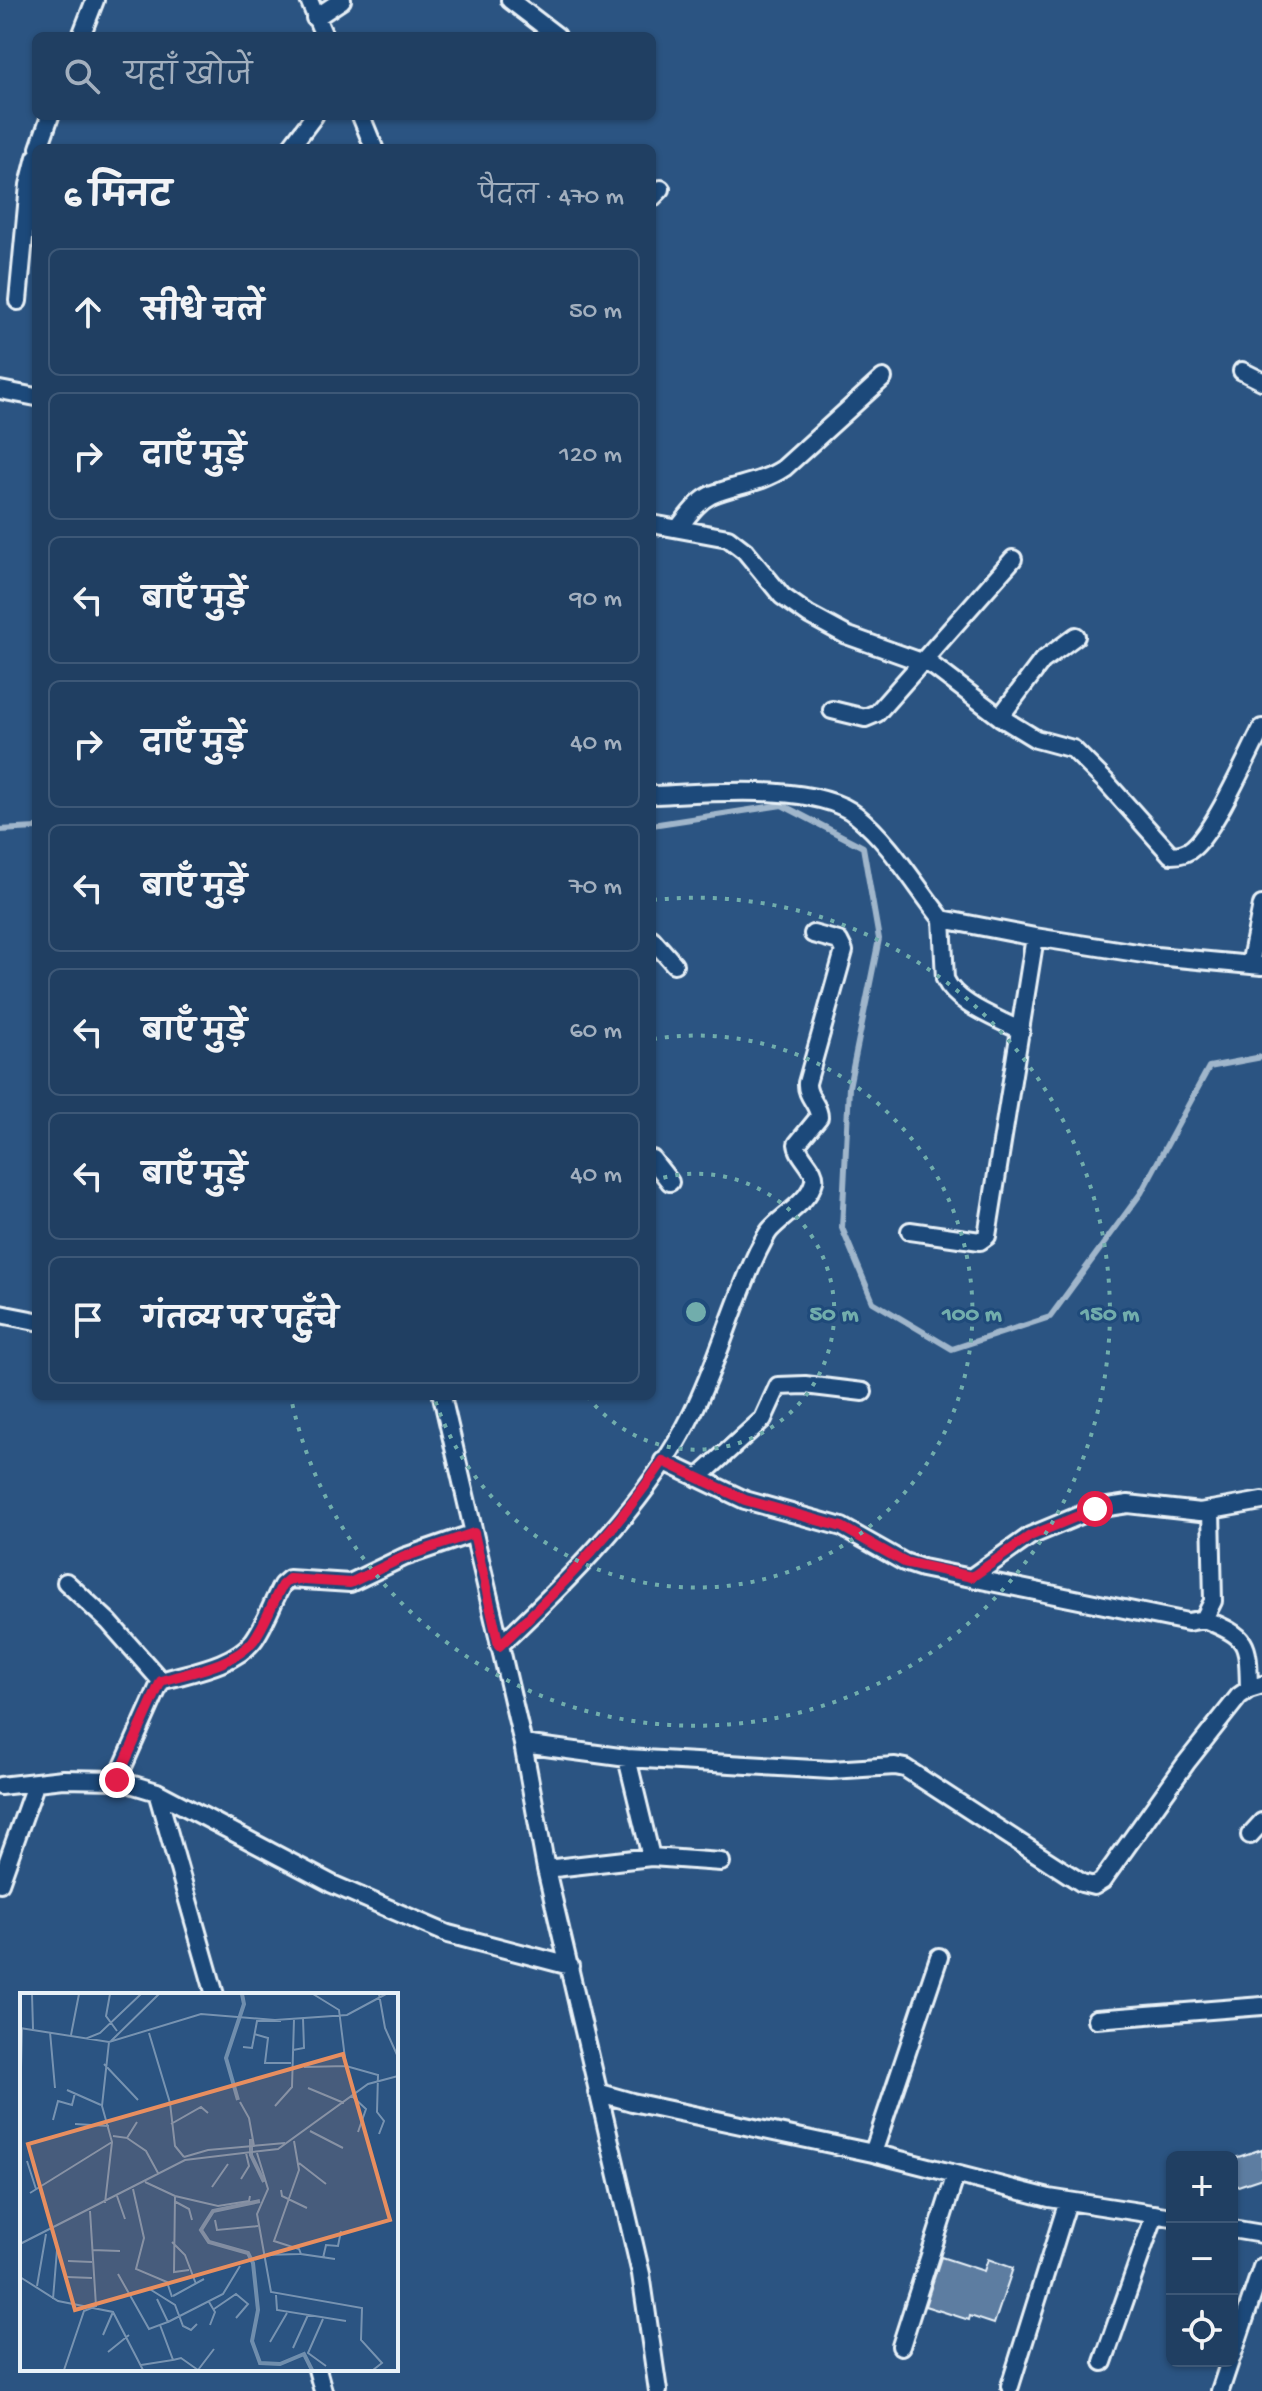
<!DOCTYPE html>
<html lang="hi">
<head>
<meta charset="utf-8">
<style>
	:root { --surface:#203f62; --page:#2d4a6b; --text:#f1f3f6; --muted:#a2afbe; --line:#3d5877 }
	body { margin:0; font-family:"Gochi Hand","Playpen Sans Deva",sans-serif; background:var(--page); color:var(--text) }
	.controls { position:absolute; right:24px; bottom:24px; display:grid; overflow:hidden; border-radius:12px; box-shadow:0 2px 6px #0004 }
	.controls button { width:72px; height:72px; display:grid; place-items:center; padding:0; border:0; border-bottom:2px solid var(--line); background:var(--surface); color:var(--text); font:40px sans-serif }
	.stop { position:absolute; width:24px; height:24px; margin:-18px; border:6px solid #e11d48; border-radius:50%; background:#fff }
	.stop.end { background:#e11d48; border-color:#fff; box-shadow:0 2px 8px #0008 }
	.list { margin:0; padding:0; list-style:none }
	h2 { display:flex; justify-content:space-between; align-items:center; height:104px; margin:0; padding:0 32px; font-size:34px }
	h2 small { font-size:26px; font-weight:400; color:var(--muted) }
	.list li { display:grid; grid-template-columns:52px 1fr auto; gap:24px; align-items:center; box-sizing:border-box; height:128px; margin:0 16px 16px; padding:0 16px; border:2px solid var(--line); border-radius:12px }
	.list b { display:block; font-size:30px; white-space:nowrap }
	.list em { font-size:26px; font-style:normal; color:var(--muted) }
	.icon { flex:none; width:44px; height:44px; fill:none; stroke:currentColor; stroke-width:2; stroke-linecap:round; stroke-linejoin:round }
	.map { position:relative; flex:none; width:1262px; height:2391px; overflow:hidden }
	.search { position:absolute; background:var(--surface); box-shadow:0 2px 6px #0004; left:32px; top:32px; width:624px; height:88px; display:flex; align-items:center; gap:20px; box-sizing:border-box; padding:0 28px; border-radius:12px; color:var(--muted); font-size:30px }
	.panel { position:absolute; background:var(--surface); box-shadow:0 2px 6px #0004; left:32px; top:144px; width:624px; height:1256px; border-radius:12px }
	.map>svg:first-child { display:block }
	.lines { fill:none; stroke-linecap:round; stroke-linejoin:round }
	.stream { stroke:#a0b6cb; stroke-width:6 }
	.building { fill:#5d7da1; stroke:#e8f1f8; stroke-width:2 }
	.street-casing { stroke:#e8f1f8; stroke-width:22 }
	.street { stroke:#1f4a7a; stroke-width:16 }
	.route { stroke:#e11d48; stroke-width:10 }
	.ring { fill:none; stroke:#71adac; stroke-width:4; stroke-dasharray:4 8 }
	.inset-river { fill:none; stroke:#708ead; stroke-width:4 }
	.inset-road { fill:none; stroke:#7793b1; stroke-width:2 }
	.view { fill:#e88e5f; fill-opacity:0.15; stroke:#e88e5f; stroke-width:4 }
	.inset-edge { fill:none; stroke:#e8f1f8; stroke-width:4 }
	.centre { fill:#71adac; stroke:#1f4a7a; stroke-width:4 }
	.ring-label { font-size:24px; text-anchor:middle; font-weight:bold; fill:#71adac; stroke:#1f4a7a; stroke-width:6; stroke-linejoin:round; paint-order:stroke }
</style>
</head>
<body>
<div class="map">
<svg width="1262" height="2391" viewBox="0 0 1262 2391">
	<rect width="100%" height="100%" fill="#2b5482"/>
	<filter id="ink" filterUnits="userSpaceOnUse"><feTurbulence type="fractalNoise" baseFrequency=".0125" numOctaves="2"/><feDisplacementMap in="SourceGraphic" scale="16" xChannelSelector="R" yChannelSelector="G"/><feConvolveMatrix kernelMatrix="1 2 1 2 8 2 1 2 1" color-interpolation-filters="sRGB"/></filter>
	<g filter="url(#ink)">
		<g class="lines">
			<path class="stream" d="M 652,825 L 782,805 L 863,847 L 879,939 L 849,1087 L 842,1228 L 873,1302 L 952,1349 L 1050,1317 L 1141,1193 L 1209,1067 L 1262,1057
				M 0,830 L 36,828"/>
		</g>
		<path class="building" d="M 1262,2149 L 1262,2178 L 1232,2188 L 1232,2159 Z
			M 941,2257 L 984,2271 L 988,2259 L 1013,2268 L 994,2324 L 970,2316 L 969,2320 L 925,2306 Z"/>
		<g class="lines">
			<defs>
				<path id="street" d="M 309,0 L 324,36
					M 510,0 L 557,36
					M 315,18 L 342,0
					M 81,36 L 95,0
					M 361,116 L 374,148
					M 39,148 L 50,116
					M 290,148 L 314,116
					M 652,198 L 661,189
					M 18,301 L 29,185 L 36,157
					M 1242,371 L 1262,381
					M 0,390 L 36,397
					M 652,524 L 728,538 L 745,551 L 782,596 L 809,615 L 846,635 L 933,666 L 1000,717 L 1036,739 L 1073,749 L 1106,782 L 1171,855 C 1179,855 1188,853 1194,847 C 1216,827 1247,757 1262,728
					M 679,527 C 688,516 697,502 711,495 C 735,485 762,483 784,468 L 883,378
					M 832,710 L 865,718 L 877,713 L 1013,559
					M 1000,717 L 1042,661 L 1076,636
					M 652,795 C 704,793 816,782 856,815 C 890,842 915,885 942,919 L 1035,937 L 1156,956 L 1262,966
					M 942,919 L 945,979 C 957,1005 997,1018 1021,1031
					M 652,939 L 674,964
					M 1250,965 L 1262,905
					M 652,1159 L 670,1182
					M 910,1231 L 980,1241 L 987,1236 L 1035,937
					M 0,1314 L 36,1321
					M 442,1396 L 523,1744 L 546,1869 L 641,2274 L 658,2391
					M 663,1461 L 745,1500 L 842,1527 L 904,1562 L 922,1568 L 1188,1622 L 1204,1619 L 1213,1601 L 1211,1510
					M 698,1478 L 763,1419 L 778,1386 L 805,1385 L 863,1392
					M 972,1577 L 1030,1536 L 1095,1509 L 1128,1504 L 1200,1512 L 1262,1501
					M 66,1582 L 109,1622 L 161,1681 L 117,1780
					M 1204,1619 C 1249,1638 1248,1641 1249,1689
					M 499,1646 C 568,1581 650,1500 692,1414 C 718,1362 733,1304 758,1251 C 762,1244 765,1236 770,1230 C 783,1215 809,1202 814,1181 C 817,1169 798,1157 797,1144 L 819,1117 C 819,1104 806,1097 807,1083 L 844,951 L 839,941 L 813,934
					M 161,1681 C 190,1672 233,1666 253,1641 C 265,1625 272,1603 282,1585 L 289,1579 L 350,1583 L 404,1557 L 474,1533
					M 523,1744 L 627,1758 L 831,1770 L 895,1766 L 905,1768 L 1082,1883 L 1094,1886 L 1102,1881 L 1186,1763 L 1239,1696 L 1249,1689 L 1262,1685
					M 627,1758 L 651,1857
					M 0,1786 L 63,1779 L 117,1780 L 157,1792 L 332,1884 L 448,1934 L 570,1966
					M 157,1792 L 215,1995
					M 1250,1835 L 1262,1822
					M 546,1869 L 651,1857 L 721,1862
					M 0,1883 L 36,1782
					M 1096,2019 L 1262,2006
					M 597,2092 L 632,2102 L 873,2153 L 1049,2198 L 1172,2217
					M 873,2153 L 939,1957
					M 1232,2229 L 1262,2234
					M 901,2346 L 956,2174
					M 1232,2356 L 1262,2267
					M 1103,2362 L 1155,2214
					M 317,2369 L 323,2391
					M 1010,2386 L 1068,2201
					M 1220,2391 L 1230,2361"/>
			</defs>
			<use href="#street" class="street-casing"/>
			<use href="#street" class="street"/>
		</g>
	</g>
	<g class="lines" filter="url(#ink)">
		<path class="route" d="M 117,1780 L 161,1681 C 189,1672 233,1666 253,1641 C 265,1625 272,1603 282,1585 L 289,1579 L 350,1583 L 404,1557 L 474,1533 L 499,1646 C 559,1590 616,1530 663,1461 L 745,1500 L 842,1527 L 904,1562 L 972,1577 L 1030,1536 L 1095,1509"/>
	</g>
	<g class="ring">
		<path d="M652 1181A138 138 0 1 1 587 1396"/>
		<path d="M653 1039A276 276 0 1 1 434 1397"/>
		<path d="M653 900A414 414 0 1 1 291 1398"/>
	</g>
	<g transform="translate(20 1993)">
		<rect width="378" height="378" fill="#2b5482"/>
		<path class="inset-river" d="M 218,107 L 206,65 L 224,11 L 222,1M 231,146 L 231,162 L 244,189M 240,208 L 193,218 L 181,237 L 189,249 L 228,260 L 233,270 L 238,317 L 232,348 L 240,370 L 260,371 L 284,361 L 292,377"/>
		<path class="inset-road" d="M 12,1 L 13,36M 90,1 L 86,23 L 97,38M 293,1 L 319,17 L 326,73M 359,1 L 365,35 L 378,64M 0,35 L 89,49 L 181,21 L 255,27 L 327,22 L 366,1M 30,39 L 35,95M 129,40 L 150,110 L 155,153 L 164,164M 234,41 L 248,45 L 245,70 L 271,70M 51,42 L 59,1M 65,46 L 80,40 L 121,1M 91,48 L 139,1M 223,54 L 232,55 L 237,28 L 261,28M 273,57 L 284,55 L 283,25M 84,71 L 118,107M 284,74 L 326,73 L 358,82 L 357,119 L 364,128 L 359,141M 288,95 L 324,110M 47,97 L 81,112M 332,103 L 346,116 L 338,139M 220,109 L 229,125 L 234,153M 255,113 L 272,94 L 274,26M 0,114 L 2,35M 33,127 L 38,108 L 52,112 L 55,100M 55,131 L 89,133M 151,131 L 181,114 L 188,120M 290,138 L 323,155M 93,143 L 107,145 L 117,129M 107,145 L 126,158 L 138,180M 274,148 L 279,177 L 254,248 L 279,256 L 281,261 L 315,266M 237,160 L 248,196 L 237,221 L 251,299 L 342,315 L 341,347 L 362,370 L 353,377M 164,164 L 188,157 L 265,150M 7,168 L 16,196M 279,170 L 306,191M 221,186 L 229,173 L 226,160M 125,189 L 155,203 L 198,213 L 229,208 L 230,203M 192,194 L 208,171M 113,196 L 124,245 L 116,276 L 147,289 L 152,304M 261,197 L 262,203 L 287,215M 10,200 L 92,149M 97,203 L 105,226M 155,203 L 154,279 L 169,277M 154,208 L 169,216 L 172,227M 85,210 L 92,149 L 82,113 L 89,49M 195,227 L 197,237 L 238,233M 152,249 L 165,262 L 176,291M 0,251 L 165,167 L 258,156 L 348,91 L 378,83M 72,257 L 100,258M 243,262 L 280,261M 303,265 L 306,252 L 318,253 L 321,238M 48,268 L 72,269M 98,281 L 129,336 L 148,329 L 137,306M 0,284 L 38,308 L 93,319 L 123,377M 47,284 L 72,285M 17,293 L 26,241M 128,295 L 155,312 L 163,333 L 171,337 L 177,331M 256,302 L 257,317 L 326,328M 153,303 L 184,286M 33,306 L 37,257M 189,309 L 195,319 L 190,332M 194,316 L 216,301 L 228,311 L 216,325M 303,326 L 288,360 L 306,373M 148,329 L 203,301 L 220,273M 83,342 L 93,319M 250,349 L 267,320M 273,355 L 288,322M 88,359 L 109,342M 153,367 L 161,365 L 178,377M 121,372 L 153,367 L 140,332M 44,377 L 64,318 L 76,313 L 70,218M 178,377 L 194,356"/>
		<path class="view" d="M 323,61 L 370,227 L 55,317 L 8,151 Z"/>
		<rect width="378" height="378" class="inset-edge"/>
	</g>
	<circle cx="696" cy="1312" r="12" class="centre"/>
	<g class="ring-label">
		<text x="834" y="1320">50 m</text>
		<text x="972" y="1320">100 m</text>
		<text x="1110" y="1320">150 m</text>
	</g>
</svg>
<div class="controls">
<button>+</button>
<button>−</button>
<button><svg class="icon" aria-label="locate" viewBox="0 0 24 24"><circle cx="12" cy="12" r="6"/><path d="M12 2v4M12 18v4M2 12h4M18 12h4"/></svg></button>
</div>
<div class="stop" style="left:1095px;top:1509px"></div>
<div class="stop end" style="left:117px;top:1780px"></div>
<div class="search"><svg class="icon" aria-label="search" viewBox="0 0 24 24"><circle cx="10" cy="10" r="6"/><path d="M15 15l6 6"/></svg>यहाँ खोजें</div>
<section class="panel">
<h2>6 मिनट<small>पैदल · 470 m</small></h2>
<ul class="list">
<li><svg class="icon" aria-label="ahead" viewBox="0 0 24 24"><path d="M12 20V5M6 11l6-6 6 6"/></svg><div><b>सीधे चलें</b></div><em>50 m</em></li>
<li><svg class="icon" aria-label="right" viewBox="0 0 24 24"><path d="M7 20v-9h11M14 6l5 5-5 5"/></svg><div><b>दाएँ मुड़ें</b></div><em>120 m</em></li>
<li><svg class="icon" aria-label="left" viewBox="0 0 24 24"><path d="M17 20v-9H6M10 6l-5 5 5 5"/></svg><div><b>बाएँ मुड़ें</b></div><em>90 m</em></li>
<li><svg class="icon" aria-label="right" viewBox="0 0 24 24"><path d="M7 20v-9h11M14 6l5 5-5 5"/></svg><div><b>दाएँ मुड़ें</b></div><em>40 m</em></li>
<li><svg class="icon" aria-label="left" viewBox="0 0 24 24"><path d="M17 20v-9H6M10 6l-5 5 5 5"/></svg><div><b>बाएँ मुड़ें</b></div><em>70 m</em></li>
<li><svg class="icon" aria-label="left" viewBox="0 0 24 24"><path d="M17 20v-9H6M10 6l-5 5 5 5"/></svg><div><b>बाएँ मुड़ें</b></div><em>60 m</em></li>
<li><svg class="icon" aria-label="left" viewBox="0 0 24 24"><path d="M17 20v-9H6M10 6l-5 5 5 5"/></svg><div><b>बाएँ मुड़ें</b></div><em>40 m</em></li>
<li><svg class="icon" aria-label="arrive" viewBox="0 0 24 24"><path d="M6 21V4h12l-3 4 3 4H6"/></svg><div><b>गंतव्य पर पहुँचे</b></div></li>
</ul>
</section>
</div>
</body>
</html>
